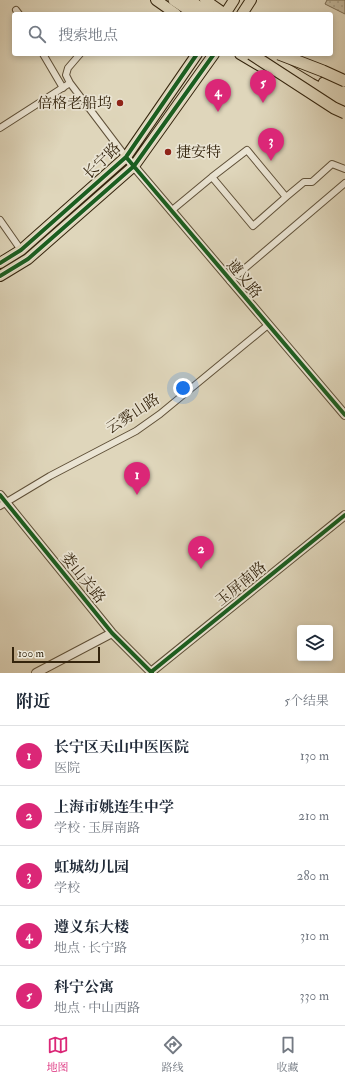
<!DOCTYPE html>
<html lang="zh">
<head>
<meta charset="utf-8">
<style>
	:root { --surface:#fff; --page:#f2f2f3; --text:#1f2937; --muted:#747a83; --line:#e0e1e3; --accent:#db2777 }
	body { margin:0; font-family:"IM FELL Double Pica","Noto Serif SC",serif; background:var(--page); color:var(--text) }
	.controls { position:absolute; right:12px; bottom:12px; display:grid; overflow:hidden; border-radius:4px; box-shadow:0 2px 6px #0003 }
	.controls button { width:36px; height:36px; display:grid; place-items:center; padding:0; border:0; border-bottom:1px solid var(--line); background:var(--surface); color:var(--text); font:20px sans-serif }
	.scale { position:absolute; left:12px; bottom:10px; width:88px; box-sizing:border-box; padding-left:4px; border:2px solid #34240d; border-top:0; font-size:11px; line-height:14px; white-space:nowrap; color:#34240d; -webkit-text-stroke:3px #eae4d3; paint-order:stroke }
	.you { position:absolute; left:183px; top:388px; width:14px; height:14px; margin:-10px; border:3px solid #fff; border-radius:50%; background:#1a73e8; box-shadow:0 0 0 6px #1a73e833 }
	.badge { display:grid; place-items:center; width:26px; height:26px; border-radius:50%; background:var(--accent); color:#fff; font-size:13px; font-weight:700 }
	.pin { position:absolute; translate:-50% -33px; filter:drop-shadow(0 1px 2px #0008) }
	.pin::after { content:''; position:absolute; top:21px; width:14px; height:12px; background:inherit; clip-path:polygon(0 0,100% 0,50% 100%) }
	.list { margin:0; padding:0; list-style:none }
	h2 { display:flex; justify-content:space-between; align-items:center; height:52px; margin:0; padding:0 16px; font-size:17px }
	h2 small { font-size:13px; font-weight:400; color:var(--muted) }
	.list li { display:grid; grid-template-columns:26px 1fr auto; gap:12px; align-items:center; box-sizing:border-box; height:60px; padding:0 16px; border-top:1px solid var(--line) }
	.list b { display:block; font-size:15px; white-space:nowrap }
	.list p { margin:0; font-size:13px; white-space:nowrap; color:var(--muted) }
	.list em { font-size:13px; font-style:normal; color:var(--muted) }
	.icon { flex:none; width:22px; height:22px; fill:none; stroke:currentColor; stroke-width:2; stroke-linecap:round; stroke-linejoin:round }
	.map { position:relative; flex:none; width:345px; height:673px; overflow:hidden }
	.search { position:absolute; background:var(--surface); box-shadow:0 2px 6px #0003; left:12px; right:12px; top:12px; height:44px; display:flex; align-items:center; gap:10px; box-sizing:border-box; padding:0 14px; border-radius:4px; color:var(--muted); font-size:15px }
	.sheet { height:352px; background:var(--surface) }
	nav { display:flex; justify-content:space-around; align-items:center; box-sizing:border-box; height:56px; border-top:1px solid var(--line); background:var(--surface); font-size:11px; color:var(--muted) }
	nav a { display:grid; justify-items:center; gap:2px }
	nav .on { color:var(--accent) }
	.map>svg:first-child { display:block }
	.grass { fill:url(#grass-dots); stroke:#7b6e55 }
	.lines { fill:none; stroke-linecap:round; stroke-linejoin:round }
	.minor-casing { stroke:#5f5038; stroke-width:8 }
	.tertiary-casing { stroke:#5f5038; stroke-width:10 }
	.primary-casing { stroke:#34240d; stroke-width:12 }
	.trunk-casing { stroke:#34240d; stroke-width:13 }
	.minor { stroke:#eae4d3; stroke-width:6 }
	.tertiary { stroke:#eae4d3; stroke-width:8 }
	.primary { stroke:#dfd6bb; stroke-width:10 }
	.trunk { stroke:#dfd6bb; stroke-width:11 }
	.trunk-bridge-casing { stroke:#34240d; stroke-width:13; stroke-linecap:butt }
	.trunk-bridge { stroke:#dfd6bb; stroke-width:11 }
	.cycleway-casing { stroke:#eae4d3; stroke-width:6 }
	.cycleway { stroke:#1b5e20; stroke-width:4 }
	.poi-dot { fill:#8f2418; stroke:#eae4d3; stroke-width:1.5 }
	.labels { text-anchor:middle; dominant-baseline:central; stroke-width:3.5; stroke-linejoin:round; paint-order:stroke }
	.poi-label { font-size:15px; fill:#34240d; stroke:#eae4d3; text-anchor:end }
	.street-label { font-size:15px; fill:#34240d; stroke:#eae4d3 }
</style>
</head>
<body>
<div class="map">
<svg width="345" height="673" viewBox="0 0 345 673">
	<defs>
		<pattern id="grass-dots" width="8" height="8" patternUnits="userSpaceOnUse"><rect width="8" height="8" fill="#c2b89d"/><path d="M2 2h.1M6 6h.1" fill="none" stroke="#a79e86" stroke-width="1.8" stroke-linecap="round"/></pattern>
	</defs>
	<rect width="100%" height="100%" fill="#dfd6bb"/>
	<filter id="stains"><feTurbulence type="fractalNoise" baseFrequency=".005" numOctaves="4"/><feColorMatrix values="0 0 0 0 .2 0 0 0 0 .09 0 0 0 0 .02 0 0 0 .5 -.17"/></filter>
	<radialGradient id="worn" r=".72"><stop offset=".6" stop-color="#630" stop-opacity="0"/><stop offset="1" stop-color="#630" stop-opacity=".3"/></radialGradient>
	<path class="grass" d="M 327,0 L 345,0 L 345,14 L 325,4 Z"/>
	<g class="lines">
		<defs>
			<path id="minor" d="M 16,10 L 19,14
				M 43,54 L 63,88
				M 70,83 L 66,75 L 68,68 L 80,54
				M 0,128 L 70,83 L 126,157
				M 212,177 L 247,150 L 286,197 L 304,182 L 312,182 L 332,164 L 345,169
				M 171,211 L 212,177 L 253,226 L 286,197
				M 0,220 L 21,250
				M 230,281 L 345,183
				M 0,506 L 50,476 L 136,431 L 160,414 L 268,325"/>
			<path id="tertiary" d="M 126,157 L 345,415
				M 0,495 L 112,633 L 152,673
				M 151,672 L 345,515
				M 36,673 L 112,633"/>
			<path id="primary" d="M 156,0 L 176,14
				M 205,0 L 225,14
				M 225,14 L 234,0
				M 242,14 L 251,0
				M 240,54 L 262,67
				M 0,263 L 21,250 L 126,157 L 197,54
				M 0,276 L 28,259 L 134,166 L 214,54"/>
			<path id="trunk" d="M 174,0 L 195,14
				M 189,0 L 209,14
				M 261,54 L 311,84 L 345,102
				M 324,83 L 345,93"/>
		</defs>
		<use href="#minor" class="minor-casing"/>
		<use href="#tertiary" class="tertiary-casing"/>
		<use href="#primary" class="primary-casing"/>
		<use href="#trunk" class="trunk-casing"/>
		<use href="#minor" class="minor"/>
		<use href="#tertiary" class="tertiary"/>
		<use href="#primary" class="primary"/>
		<use href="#trunk" class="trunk"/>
		<defs>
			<path id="trunk-bridge" d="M 251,54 L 334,108 L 345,113
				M 279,54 L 323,71 L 345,81"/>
		</defs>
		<use href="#trunk-bridge" class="trunk-bridge-casing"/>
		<use href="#trunk-bridge" class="trunk-bridge"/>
		<defs>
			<path id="cycleway" d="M 126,157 L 345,415
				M 0,263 L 21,250 L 126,157 L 197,54
				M 0,276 L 28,259 L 134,166 L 214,54
				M 0,495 L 112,633 L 152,673
				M 151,672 L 345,515"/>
		</defs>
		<use href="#cycleway" class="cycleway-casing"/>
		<use href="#cycleway" class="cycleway"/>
	</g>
	<g class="poi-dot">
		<circle cx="120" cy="103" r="4"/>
		<circle cx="168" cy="152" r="4"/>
	</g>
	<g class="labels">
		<g class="poi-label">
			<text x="112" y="103">倍格老船坞</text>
			<text x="176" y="152" text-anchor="start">捷安特</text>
		</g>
		<g class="street-label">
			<text transform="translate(102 161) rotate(-44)">长宁路</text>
			<text transform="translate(244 279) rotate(50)">遵义路</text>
			<text transform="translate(133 414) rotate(-33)">云雾山路</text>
			<text transform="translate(83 578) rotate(51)">娄山关路</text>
			<text transform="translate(241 584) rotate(-39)">玉屏南路</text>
		</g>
	</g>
	<rect width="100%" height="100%" filter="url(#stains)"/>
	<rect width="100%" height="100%" fill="url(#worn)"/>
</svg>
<div class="controls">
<button><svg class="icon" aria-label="layers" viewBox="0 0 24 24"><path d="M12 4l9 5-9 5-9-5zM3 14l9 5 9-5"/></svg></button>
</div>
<div class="scale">100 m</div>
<div class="you"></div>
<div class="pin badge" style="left:137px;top:495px">1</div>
<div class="pin badge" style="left:201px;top:569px">2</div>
<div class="pin badge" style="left:271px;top:161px">3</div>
<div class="pin badge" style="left:218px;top:112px">4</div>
<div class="pin badge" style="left:263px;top:103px">5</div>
<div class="search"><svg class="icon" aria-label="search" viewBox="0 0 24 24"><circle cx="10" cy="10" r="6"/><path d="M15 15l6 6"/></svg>搜索地点</div>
</div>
<section class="sheet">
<h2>附近<small>5个结果</small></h2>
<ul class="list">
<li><span class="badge">1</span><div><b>长宁区天山中医医院</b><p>医院</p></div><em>130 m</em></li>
<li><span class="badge">2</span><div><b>上海市姚连生中学</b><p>学校 · 玉屏南路</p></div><em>210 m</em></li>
<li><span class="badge">3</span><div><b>虹城幼儿园</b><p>学校</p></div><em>280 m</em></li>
<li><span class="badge">4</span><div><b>遵义东大楼</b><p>地点 · 长宁路</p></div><em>310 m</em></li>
<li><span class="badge">5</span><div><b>科宁公寓</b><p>地点 · 中山西路</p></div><em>330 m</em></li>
</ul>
</section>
<nav>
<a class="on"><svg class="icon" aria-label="map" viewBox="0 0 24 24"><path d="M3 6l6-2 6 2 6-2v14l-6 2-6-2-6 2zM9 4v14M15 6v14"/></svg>地图</a>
<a><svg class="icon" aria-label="directions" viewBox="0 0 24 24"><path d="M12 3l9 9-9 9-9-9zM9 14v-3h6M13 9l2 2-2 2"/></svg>路线</a>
<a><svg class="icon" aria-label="saved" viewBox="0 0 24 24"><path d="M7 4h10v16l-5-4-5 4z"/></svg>收藏</a>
</nav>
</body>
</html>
